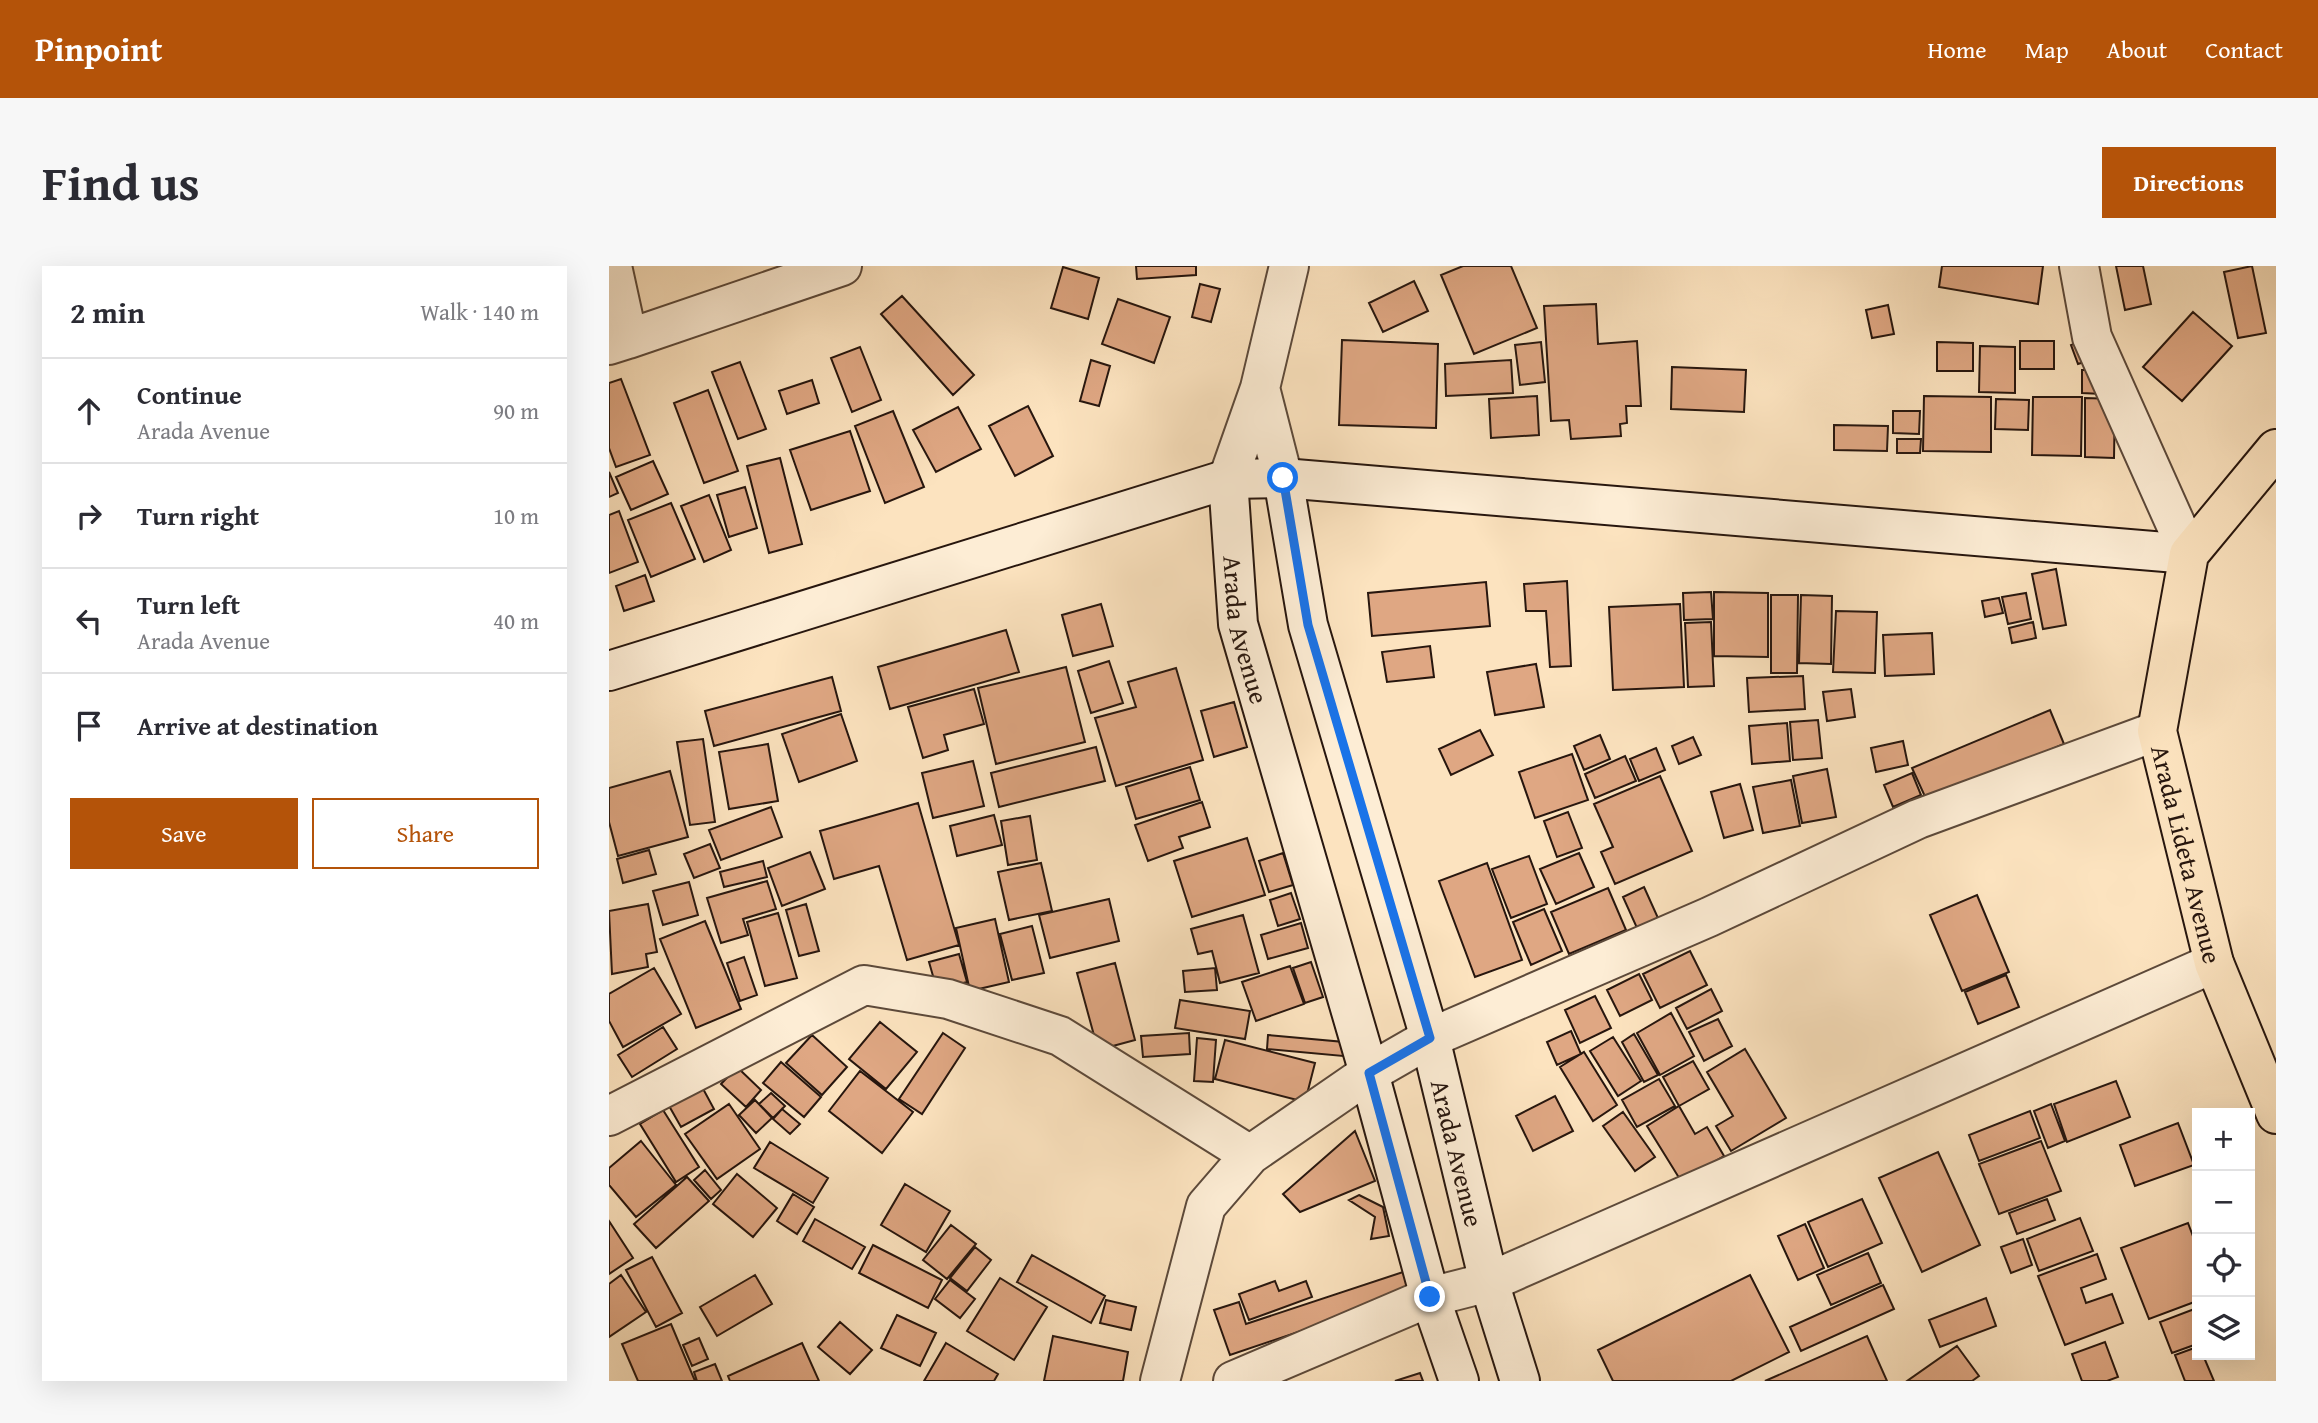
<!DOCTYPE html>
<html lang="en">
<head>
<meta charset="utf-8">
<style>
	:root { --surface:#fff; --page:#f7f7f7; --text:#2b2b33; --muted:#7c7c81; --line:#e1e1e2; --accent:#b45309 }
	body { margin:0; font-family:"Gentium Book Plus",serif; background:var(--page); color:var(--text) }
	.controls { position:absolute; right:21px; bottom:21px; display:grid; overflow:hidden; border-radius:0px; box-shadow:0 7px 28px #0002 }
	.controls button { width:63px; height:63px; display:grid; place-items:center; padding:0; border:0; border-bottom:2px solid var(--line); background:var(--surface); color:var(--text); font:35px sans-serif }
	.stop { position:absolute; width:21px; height:21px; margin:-16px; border:5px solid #1a73e8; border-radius:50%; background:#fff }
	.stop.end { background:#1a73e8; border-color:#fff; box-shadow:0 2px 7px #0008 }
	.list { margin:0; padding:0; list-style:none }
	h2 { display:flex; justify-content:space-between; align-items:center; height:91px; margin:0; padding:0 28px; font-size:30px }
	h2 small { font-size:23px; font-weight:400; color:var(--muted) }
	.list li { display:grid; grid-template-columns:46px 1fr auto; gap:21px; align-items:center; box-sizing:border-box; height:105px; padding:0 28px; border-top:2px solid var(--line) }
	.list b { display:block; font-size:26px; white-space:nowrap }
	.list p { margin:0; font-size:23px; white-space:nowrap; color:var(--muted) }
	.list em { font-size:23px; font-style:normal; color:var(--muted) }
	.actions { display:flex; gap:14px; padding:21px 28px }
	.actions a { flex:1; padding:16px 0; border:2px solid var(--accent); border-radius:0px; text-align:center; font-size:24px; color:var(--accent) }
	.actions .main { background:var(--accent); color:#fff }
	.icon { flex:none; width:38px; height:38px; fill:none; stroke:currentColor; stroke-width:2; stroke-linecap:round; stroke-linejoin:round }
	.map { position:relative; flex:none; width:1667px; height:1115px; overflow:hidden; border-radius:0px }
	header { display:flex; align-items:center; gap:42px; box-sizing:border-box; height:98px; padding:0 35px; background:var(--accent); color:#fff }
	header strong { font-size:33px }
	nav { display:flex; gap:38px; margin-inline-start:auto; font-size:24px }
	.intro { display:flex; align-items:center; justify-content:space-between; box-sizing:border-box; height:168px; padding:0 42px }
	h1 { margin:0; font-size:49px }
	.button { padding:18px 32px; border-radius:0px; background:var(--accent); color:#fff; font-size:24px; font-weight:700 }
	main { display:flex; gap:42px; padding:0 42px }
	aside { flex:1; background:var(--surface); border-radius:0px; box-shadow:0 7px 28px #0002 }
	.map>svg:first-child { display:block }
	.building { fill:#dfa783; stroke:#27160e; stroke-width:2 }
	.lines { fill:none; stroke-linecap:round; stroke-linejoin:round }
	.street-casing { stroke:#5c493a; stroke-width:42 }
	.secondary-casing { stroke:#27160e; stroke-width:42 }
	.highway-casing { stroke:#27160e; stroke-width:42 }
	.street { stroke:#fdedd5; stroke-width:38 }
	.secondary { stroke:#fdedd5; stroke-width:38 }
	.highway { stroke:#fce3bf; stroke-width:38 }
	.route { stroke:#1a73e8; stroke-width:9 }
	.labels { text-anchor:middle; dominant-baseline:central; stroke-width:5; stroke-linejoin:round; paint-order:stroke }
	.street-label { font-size:26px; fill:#27160e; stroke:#fdedd5 }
</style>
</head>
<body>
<header>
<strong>Pinpoint</strong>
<nav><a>Home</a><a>Map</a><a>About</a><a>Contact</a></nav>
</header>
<div class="intro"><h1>Find us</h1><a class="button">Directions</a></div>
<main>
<aside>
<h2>2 min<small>Walk · 140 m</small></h2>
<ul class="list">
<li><svg class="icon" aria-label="ahead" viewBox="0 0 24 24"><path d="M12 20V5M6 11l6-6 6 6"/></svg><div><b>Continue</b><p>Arada Avenue</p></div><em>90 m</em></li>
<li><svg class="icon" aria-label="right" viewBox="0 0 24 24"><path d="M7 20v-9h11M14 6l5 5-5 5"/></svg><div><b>Turn right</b></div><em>10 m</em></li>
<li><svg class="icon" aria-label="left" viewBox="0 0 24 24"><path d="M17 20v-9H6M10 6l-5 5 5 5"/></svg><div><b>Turn left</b><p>Arada Avenue</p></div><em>40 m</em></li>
<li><svg class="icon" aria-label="arrive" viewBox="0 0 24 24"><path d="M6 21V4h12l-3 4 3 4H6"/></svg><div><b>Arrive at destination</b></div></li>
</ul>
<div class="actions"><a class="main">Save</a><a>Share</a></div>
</aside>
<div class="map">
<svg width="1667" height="1115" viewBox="0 0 1667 1115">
	<rect width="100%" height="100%" fill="#fce3bf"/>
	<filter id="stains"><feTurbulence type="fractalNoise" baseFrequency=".00286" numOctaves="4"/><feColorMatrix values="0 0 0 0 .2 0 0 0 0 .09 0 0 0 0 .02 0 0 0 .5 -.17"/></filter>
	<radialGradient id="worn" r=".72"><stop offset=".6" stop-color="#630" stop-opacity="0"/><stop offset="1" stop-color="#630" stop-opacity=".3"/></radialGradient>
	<path class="building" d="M 527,0 L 587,0 L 587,9 L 528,13 Z
		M 854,0 L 902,0 L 928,62 L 865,88 L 832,9 Z
		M 1333,0 L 1434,0 L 1429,38 L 1330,21 Z
		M 1507,0 L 1534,0 L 1542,38 L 1516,44 Z
		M 1643,0 L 1657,67 L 1629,72 L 1615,6 Z
		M 454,1 L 490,12 L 479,53 L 442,42 Z
		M 805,15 L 819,45 L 774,66 L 760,37 Z
		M 591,18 L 611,23 L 602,56 L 583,51 Z
		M 293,30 L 365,109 L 344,129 L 272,48 Z
		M 509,33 L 561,51 L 545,97 L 493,78 Z
		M 987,38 L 989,78 L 1028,75 L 1032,140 L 1017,140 L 1018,157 L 1011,158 L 1012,170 L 962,173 L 960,154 L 942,155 L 935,40 Z
		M 1279,39 L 1285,68 L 1263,72 L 1257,44 Z
		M 1584,46 L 1623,80 L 1573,135 L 1534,101 Z
		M 1478,73 L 1485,93 L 1469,98 L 1462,79 Z
		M 733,74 L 829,78 L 827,162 L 730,159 Z
		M 1411,75 L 1445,75 L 1445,103 L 1411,103 Z
		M 932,76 L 936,116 L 911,119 L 906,79 Z
		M 1328,76 L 1364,77 L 1364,105 L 1328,105 Z
		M 1371,80 L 1406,81 L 1406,127 L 1370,126 Z
		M 251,81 L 272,134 L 243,146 L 222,92 Z
		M 482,94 L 501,100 L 490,140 L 471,135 Z
		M 902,94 L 904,127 L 837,130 L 836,98 Z
		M 131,96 L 157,163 L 129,173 L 103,106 Z
		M 1063,101 L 1137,104 L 1135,146 L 1062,143 Z
		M 1473,104 L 1493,104 L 1493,128 L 1473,127 Z
		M 12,113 L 41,189 L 7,201 L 0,182 L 0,117 Z
		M 203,114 L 210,137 L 178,148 L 170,125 Z
		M 99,124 L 129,205 L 95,217 L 65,137 Z
		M 928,130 L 930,169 L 882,172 L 880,133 Z
		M 1315,130 L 1382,131 L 1382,186 L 1314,185 Z
		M 1424,131 L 1473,131 L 1472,190 L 1423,189 Z
		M 1476,132 L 1506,133 L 1505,192 L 1476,191 Z
		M 1387,133 L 1420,134 L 1419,164 L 1386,163 Z
		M 419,140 L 444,190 L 406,210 L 380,160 Z
		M 349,141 L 372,183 L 327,206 L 304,164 Z
		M 284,145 L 315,221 L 276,237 L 246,160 Z
		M 1284,145 L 1311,145 L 1310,168 L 1284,167 Z
		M 1225,159 L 1279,160 L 1278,185 L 1225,184 Z
		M 241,165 L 261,225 L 202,244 L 181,184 Z
		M 1288,173 L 1312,173 L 1311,187 L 1288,187 Z
		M 171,192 L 193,278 L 160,287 L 138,200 Z
		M 44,195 L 59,228 L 22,244 L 7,211 Z
		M 0,206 L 9,227 L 0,231 Z
		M 136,221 L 148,262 L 120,271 L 108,229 Z
		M 100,229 L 122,284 L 95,296 L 72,240 Z
		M 62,237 L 86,293 L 42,311 L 19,254 Z
		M 10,245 L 29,296 L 0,307 L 0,249 Z
		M 1447,303 L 1457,359 L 1434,363 L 1423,308 Z
		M 36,309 L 45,335 L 15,345 L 7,320 Z
		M 958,315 L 962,400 L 941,401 L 937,345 L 917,345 L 915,318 Z
		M 877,316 L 881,360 L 763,370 L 759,327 Z
		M 1102,326 L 1104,353 L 1075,354 L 1074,327 Z
		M 1105,326 L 1159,327 L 1159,391 L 1105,390 Z
		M 1417,327 L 1422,353 L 1399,358 L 1393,331 Z
		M 1162,329 L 1189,329 L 1188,407 L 1162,407 Z
		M 1192,329 L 1223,330 L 1222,398 L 1190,397 Z
		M 1390,332 L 1394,347 L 1376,351 L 1373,335 Z
		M 492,338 L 504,380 L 464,390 L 453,349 Z
		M 1071,338 L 1075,421 L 1004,424 L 1000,341 Z
		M 1227,345 L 1268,346 L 1266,407 L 1224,406 Z
		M 1102,356 L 1105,420 L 1079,421 L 1076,357 Z
		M 1424,356 L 1427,372 L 1403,377 L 1400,362 Z
		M 397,364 L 410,406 L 281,443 L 269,401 Z
		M 1323,367 L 1325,408 L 1276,410 L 1274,369 Z
		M 821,380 L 825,411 L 778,416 L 773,386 Z
		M 500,395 L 514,437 L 482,447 L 469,405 Z
		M 927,398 L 935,441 L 886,449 L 878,406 Z
		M 457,401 L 476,476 L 387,498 L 369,422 Z
		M 567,402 L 594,494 L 507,520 L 486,452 L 527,441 L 519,416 Z
		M 1194,410 L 1196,443 L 1140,446 L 1138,412 Z
		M 223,411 L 232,445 L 105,480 L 96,445 Z
		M 365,423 L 375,458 L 335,469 L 339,484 L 314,492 L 299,441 Z
		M 1242,423 L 1246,451 L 1218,455 L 1214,426 Z
		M 625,436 L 638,481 L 605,491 L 592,445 Z
		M 1441,444 L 1455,478 L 1318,535 L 1303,502 Z
		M 232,448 L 248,495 L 190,516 L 173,468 Z
		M 1209,454 L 1213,492 L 1184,494 L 1181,456 Z
		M 1178,457 L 1181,495 L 1143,498 L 1140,460 Z
		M 871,464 L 884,489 L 842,509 L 830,483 Z
		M 991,469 L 1001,493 L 975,504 L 965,480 Z
		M 1084,471 L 1092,489 L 1070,498 L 1063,480 Z
		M 94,473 L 106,556 L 81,559 L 68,476 Z
		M 1294,475 L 1299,499 L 1267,506 L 1262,482 Z
		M 159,478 L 169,535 L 120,543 L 110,486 Z
		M 487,481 L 496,515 L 390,541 L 382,507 Z
		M 1047,482 L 1056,504 L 1030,515 L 1021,493 Z
		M 963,488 L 979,534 L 926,552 L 910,506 Z
		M 1016,490 L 1027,515 L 986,532 L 976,508 Z
		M 364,495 L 375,540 L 324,552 L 313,507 Z
		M 581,501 L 591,534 L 527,553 L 517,521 Z
		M 1218,503 L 1227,551 L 1193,557 L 1184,510 Z
		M 61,505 L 79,571 L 9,590 L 0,556 L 0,522 Z
		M 1303,507 L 1312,529 L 1284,541 L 1275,519 Z
		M 1051,510 L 1083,585 L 1006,618 L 992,586 L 1004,581 L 985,538 Z
		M 1182,514 L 1191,560 L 1154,567 L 1144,521 Z
		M 1131,518 L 1144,564 L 1115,572 L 1102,526 Z
		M 593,536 L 601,561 L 570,571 L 574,582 L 539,595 L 526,559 Z
		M 309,537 L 350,679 L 298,694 L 270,600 L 225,613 L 211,565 Z
		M 162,541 L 173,571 L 112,594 L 100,564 Z
		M 959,546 L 973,582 L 948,591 L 935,555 Z
		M 385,549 L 393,579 L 348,590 L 341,560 Z
		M 421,550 L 428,594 L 399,599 L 392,555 Z
		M 638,572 L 656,629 L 583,651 L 565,595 Z
		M 101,578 L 111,602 L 85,612 L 75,588 Z
		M 40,584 L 47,608 L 14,617 L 8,593 Z
		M 201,586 L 216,623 L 173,640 L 159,602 Z
		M 674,587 L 684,619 L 660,626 L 650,595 Z
		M 970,587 L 985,621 L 947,638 L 931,603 Z
		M 920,590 L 938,638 L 902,652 L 883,603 Z
		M 154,595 L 158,611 L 115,621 L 111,606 Z
		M 432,597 L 443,645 L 400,654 L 389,606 Z
		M 878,597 L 913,694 L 866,711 L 830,615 Z
		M 158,615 L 167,643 L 134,653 L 139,669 L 112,677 L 98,632 Z
		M 80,616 L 89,649 L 54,659 L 44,625 Z
		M 1035,621 L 1049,652 L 1028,662 L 1014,631 Z
		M 999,622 L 1017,664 L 960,688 L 942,646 Z
		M 682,627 L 691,653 L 669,660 L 661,634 Z
		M 1368,629 L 1400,706 L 1353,725 L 1321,649 Z
		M 500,633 L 510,675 L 441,692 L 430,649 Z
		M 39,638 L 48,686 L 37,688 L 39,701 L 3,708 L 0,645 Z
		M 197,638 L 210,685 L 190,690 L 177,644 Z
		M 935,643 L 953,685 L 922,699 L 904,656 Z
		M 169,647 L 188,712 L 156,720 L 138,656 Z
		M 634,649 L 650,707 L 611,717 L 603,685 L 589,688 L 582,663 Z
		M 386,653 L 400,716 L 361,725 L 347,662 Z
		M 96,655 L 132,743 L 87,762 L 51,673 Z
		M 692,657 L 699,682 L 659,693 L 652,669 Z
		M 423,660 L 435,707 L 403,714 L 391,668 Z
		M 1081,685 L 1098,719 L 1051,742 L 1034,708 Z
		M 350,688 L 358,716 L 328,724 L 320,696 Z
		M 135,691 L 148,729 L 131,735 L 118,697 Z
		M 702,696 L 714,731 L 696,737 L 684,702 Z
		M 506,697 L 526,774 L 489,784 L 468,707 Z
		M 681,700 L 695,738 L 647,755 L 633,716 Z
		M 45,702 L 72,748 L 14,781 L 0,755 L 0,728 Z
		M 606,702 L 608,724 L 576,726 L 574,705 Z
		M 1030,708 L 1043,734 L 1011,750 L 998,724 Z
		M 1397,709 L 1410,741 L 1369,758 L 1356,726 Z
		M 1102,723 L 1113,745 L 1078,763 L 1067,742 Z
		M 986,730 L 1002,762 L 971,777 L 956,744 Z
		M 571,734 L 641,745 L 636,773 L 566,762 Z
		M 1062,747 L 1085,790 L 1051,809 L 1028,767 Z
		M 1109,753 L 1123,780 L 1095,795 L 1080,766 Z
		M 271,756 L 308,786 L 277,823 L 240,793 Z
		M 54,761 L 68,783 L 23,811 L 9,789 Z
		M 962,765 L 972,788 L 948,799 L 938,776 Z
		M 334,767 L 356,782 L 313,848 L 290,833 Z
		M 580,767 L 581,788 L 534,791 L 532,770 Z
		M 1025,768 L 1049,809 L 1035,816 L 1013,776 Z
		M 203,769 L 238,801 L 213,829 L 177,797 Z
		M 659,769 L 735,776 L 734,790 L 658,783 Z
		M 1004,771 L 1032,815 L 1009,830 L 981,785 Z
		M 588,772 L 607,774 L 604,816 L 585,815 Z
		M 616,774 L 706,797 L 696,836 L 606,813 Z
		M 1136,783 L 1177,852 L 1122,885 L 1107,860 L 1124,850 L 1098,806 Z
		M 975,786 L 1008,839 L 984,855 L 951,801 Z
		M 1084,795 L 1100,823 L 1070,840 L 1054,811 Z
		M 172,796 L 212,831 L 195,851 L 154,817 Z
		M 128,801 L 152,824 L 137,841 L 112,818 Z
		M 251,805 L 304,846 L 273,887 L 220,845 Z
		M 1050,813 L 1066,840 L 1028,861 L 1013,834 Z
		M 1507,815 L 1521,851 L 1458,876 L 1445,838 Z
		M 92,819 L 105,843 L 72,861 L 59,838 Z
		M 162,827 L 176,840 L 164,852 L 150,838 Z
		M 946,830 L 964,865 L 924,885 L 907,850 Z
		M 146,834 L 163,852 L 147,867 L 130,849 Z
		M 120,838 L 151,883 L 108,913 L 76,868 Z
		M 1442,838 L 1456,875 L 1439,882 L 1425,845 Z
		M 1070,840 L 1086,868 L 1098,861 L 1115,890 L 1072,915 L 1038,860 Z
		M 173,843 L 191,858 L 181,868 L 164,853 Z
		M 54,844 L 90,901 L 67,916 L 31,858 Z
		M 1421,845 L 1431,872 L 1370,895 L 1360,869 Z
		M 1014,846 L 1046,891 L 1026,905 L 994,860 Z
		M 1569,857 L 1585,899 L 1526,920 L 1511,879 Z
		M 746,865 L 766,915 L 691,946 L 674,928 Z
		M 32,875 L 67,919 L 27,951 L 0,919 L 0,902 Z
		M 1432,875 L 1452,925 L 1390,948 L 1370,898 Z
		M 161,876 L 219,912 L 204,937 L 145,902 Z
		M 1329,886 L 1371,979 L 1313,1006 L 1270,912 Z
		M 96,904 L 112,924 L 102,933 L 85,914 Z
		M 128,908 L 168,942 L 144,971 L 104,938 Z
		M 78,911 L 100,935 L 47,982 L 25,958 Z
		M 296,918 L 341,945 L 317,986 L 272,959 Z
		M 184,928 L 205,941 L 188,968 L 168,955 Z
		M 750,929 L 774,941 L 780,970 L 762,973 L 766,951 L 740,934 Z
		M 1253,933 L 1273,977 L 1219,1001 L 1199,956 Z
		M 1438,933 L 1446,954 L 1408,968 L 1400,947 Z
		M 1471,952 L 1484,985 L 1430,1005 L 1418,973 Z
		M 206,953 L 256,981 L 243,1003 L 194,975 Z
		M 0,955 L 24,992 L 0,1008 Z
		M 1579,957 L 1588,981 L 1588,1035 L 1540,1053 L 1512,982 Z
		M 1196,958 L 1215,1002 L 1189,1014 L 1169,970 Z
		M 342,959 L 367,978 L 338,1013 L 314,994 Z
		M 1414,973 L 1423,999 L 1402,1007 L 1392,981 Z
		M 264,979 L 333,1014 L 319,1042 L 250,1007 Z
		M 366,981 L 382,994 L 358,1025 L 341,1012 Z
		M 1259,987 L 1272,1017 L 1222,1039 L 1208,1009 Z
		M 1488,988 L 1497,1013 L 1472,1022 L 1477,1037 L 1503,1028 L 1514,1057 L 1456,1079 L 1429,1010 Z
		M 423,989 L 496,1030 L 482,1057 L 408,1016 Z
		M 43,991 L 73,1047 L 47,1061 L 17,1004 Z
		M 794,1006 L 801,1028 L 621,1089 L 605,1044 L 630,1036 L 637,1058 Z
		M 12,1009 L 37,1046 L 0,1071 L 0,1018 Z
		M 146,1009 L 163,1038 L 108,1070 L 91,1041 Z
		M 1141,1009 L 1180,1086 L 1122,1115 L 1004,1115 L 989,1084 Z
		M 391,1012 L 438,1041 L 405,1094 L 358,1065 Z
		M 341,1014 L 366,1033 L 351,1052 L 326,1033 Z
		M 666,1015 L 670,1025 L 697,1015 L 703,1031 L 640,1054 L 630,1028 Z
		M 1274,1019 L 1285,1043 L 1192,1085 L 1181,1061 Z
		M 1377,1032 L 1387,1060 L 1331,1081 L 1320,1054 Z
		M 497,1034 L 527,1041 L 522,1064 L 491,1057 Z
		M 1588,1042 L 1588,1078 L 1563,1087 L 1551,1056 Z
		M 288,1049 L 327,1067 L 311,1100 L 272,1082 Z
		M 231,1056 L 263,1084 L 241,1108 L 209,1081 Z
		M 62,1058 L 86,1115 L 29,1115 L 13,1078 Z
		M 444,1070 L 519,1086 L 514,1115 L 435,1115 Z
		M 1258,1070 L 1278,1115 L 1156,1115 Z
		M 90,1072 L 99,1093 L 83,1100 L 74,1079 Z
		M 1496,1076 L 1509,1111 L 1498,1115 L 1473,1115 L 1463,1088 Z
		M 193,1077 L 210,1115 L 121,1115 L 119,1110 Z
		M 337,1077 L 389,1108 L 385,1115 L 315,1115 Z
		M 1348,1080 L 1370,1110 L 1363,1115 L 1298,1115 Z
		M 1588,1081 L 1588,1089 L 1594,1089 L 1605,1115 L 1576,1115 L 1566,1089 Z
		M 106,1098 L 113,1115 L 88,1115 L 85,1106 Z
		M 811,1107 L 814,1115 L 786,1115 Z"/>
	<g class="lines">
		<defs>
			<path id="street" d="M 1470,0 L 1483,71 L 1580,288
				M 19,73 L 233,0
				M 0,79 L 19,73 L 3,0
				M 651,122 L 674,212
				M 619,213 L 651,122 L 680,0
				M 0,850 L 255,719 L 339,733 L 451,770 L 641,889
				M 551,1115 L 597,940 L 641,889 L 760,807 L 821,772 L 1100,651 L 1309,553 L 1548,465
				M 624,1115 L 821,1031 L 880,1016 L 1605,697"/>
			<g id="secondary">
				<path id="s1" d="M 674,212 L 699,359 L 821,772 L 880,1016 L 911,1115"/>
				<path id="s2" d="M 619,213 L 629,358 L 760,807 L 821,1031 L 850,1115"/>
				<path d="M 0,405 L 619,213 L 674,212 L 1580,288"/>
			</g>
			<g id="highway">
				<path id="s3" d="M 1667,183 L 1580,288 L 1548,465 L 1605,697 L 1667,848"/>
			</g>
		</defs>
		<use href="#street" class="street-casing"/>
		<use href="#secondary" class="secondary-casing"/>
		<use href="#highway" class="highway-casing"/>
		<use href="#street" class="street"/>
		<use href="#secondary" class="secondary"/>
		<use href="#highway" class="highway"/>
	</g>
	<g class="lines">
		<path class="route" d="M 674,212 L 699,359 L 821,772 L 760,807 L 821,1031"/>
	</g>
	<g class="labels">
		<g class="street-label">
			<text stroke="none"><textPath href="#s2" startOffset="152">Arada Avenue</textPath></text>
			<text stroke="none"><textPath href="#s3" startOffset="443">Arada Lideta Avenue</textPath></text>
			<text stroke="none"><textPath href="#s1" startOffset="698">Arada Avenue</textPath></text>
		</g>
	</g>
	<rect width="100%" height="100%" filter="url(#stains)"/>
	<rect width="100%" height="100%" fill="url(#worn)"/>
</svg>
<div class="controls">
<button>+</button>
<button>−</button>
<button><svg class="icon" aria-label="locate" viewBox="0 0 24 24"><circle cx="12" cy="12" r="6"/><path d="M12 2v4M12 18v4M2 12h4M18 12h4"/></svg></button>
<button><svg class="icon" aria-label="layers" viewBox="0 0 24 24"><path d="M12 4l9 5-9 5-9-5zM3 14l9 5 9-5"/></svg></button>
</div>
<div class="stop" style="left:674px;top:212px"></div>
<div class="stop end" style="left:821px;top:1031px"></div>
</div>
</main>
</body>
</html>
